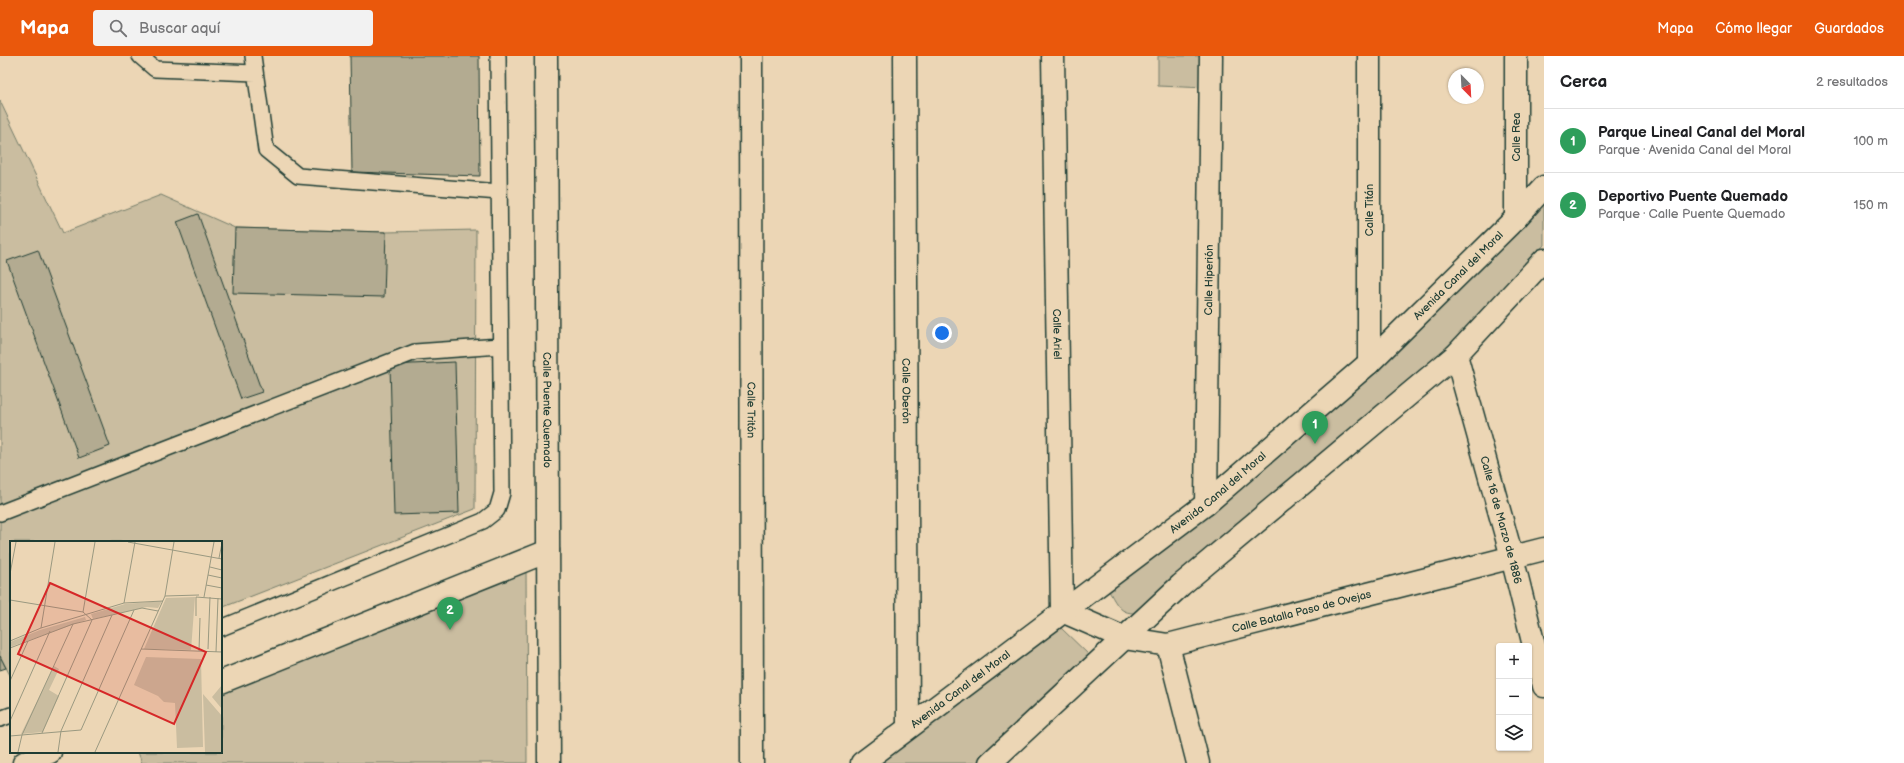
<!DOCTYPE html>
<html lang="es">
<head>
<meta charset="utf-8">
<style>
	:root { --surface:#fff; --page:#f2f2f2; --text:#202124; --muted:#757577; --line:#e0e0e0; --accent:#ea580c }
	body { margin:0; font-family:"Balsamiq Sans",sans-serif; background:var(--page); color:var(--text) }
	.controls { position:absolute; right:12px; bottom:12px; display:grid; overflow:hidden; border-radius:4px; box-shadow:0 1px 3px #0004 }
	.controls button { width:36px; height:36px; display:grid; place-items:center; padding:0; border:0; border-bottom:1px solid var(--line); background:var(--surface); color:var(--text); font:20px sans-serif }
	.compass { position:absolute; left:1448px; top:12px; width:36px; height:36px; border-radius:50%; background:var(--surface); box-shadow:0 1px 3px #0004; rotate:156deg }
	.you { position:absolute; left:942px; top:277px; width:14px; height:14px; margin:-10px; border:3px solid #fff; border-radius:50%; background:#1a73e8; box-shadow:0 0 0 6px #1a73e833 }
	.badge { display:grid; place-items:center; width:26px; height:26px; border-radius:50%; background:var(--accent); color:#fff; font-size:13px; font-weight:700 }
	.pin { position:absolute; translate:-50% -33px; filter:drop-shadow(0 1px 2px #0008) }
	.pin::after { content:''; position:absolute; top:21px; width:14px; height:12px; background:inherit; clip-path:polygon(0 0,100% 0,50% 100%) }
	.list { margin:0; padding:0; list-style:none }
	h2 { display:flex; justify-content:space-between; align-items:center; height:52px; margin:0; padding:0 16px; font-size:17px }
	h2 small { font-size:13px; font-weight:400; color:var(--muted) }
	.list li { display:grid; grid-template-columns:26px 1fr auto; gap:12px; align-items:center; box-sizing:border-box; height:64px; padding:0 16px; border-top:1px solid var(--line) }
	.list b { display:block; font-size:15px; white-space:nowrap }
	.list p { margin:0; font-size:13px; white-space:nowrap; color:var(--muted) }
	.list em { font-size:13px; font-style:normal; color:var(--muted) }
	.icon { flex:none; width:22px; height:22px; fill:none; stroke:currentColor; stroke-width:2; stroke-linecap:round; stroke-linejoin:round }
	.map { position:relative; flex:none; width:1544px; height:707px; overflow:hidden }
	header { display:flex; align-items:center; gap:24px; box-sizing:border-box; height:56px; padding:0 20px; background:var(--accent); color:#fff }
	header strong { font-size:19px }
	nav { display:flex; gap:22px; margin-inline-start:auto; font-size:14px }
	.search { width:280px; height:36px; background:var(--page); display:flex; align-items:center; gap:10px; box-sizing:border-box; padding:0 14px; border-radius:4px; color:var(--muted); font-size:15px }
	main { display:flex }
	aside { flex:1; background:var(--surface) }
	.map>svg:first-child { display:block }
	.green { fill:#cabda0; stroke:#747d6a }
	.building { fill:#b3ab91; stroke:#1f3d34 }
	.lines { fill:none; stroke-linecap:round; stroke-linejoin:round }
	.lane-casing { stroke:#1f3d34; stroke-width:18 }
	.street-casing { stroke:#1f3d34; stroke-width:25 }
	.secondary-casing { stroke:#1f3d34; stroke-width:25 }
	.lane { stroke:#ecd6b5; stroke-width:15 }
	.street { stroke:#ecd6b5; stroke-width:22 }
	.secondary { stroke:#ecd6b5; stroke-width:22 }
	.labels { text-anchor:middle; dominant-baseline:central; stroke-width:3.5; stroke-linejoin:round; paint-order:stroke }
	.street-label { font-size:11px; fill:#1f3d34; stroke:#ecd6b5 }
	.inset-road { fill:none; stroke:#9a9981; stroke-width:1 }
	.view { fill:#d62828; fill-opacity:0.15; stroke:#d62828; stroke-width:2 }
	.inset-edge { fill:none; stroke:#1f3d34; stroke-width:2 }
</style>
</head>
<body>
<header>
<strong>Mapa</strong>
<div class="search"><svg class="icon" aria-label="search" viewBox="0 0 24 24"><circle cx="10" cy="10" r="6"/><path d="M15 15l6 6"/></svg>Buscar aquí</div>
<nav><a>Mapa</a><a>Cómo llegar</a><a>Guardados</a></nav>
</header>
<main>
<div class="map">
<svg width="1544" height="707" viewBox="0 0 1544 707">
	<rect width="100%" height="100%" fill="#ecd6b5"/>
	<filter id="ink" filterUnits="userSpaceOnUse"><feTurbulence type="fractalNoise" baseFrequency=".025" numOctaves="2"/><feDisplacementMap in="SourceGraphic" scale="8" xChannelSelector="R" yChannelSelector="G"/><feConvolveMatrix kernelMatrix="1 2 1 2 8 2 1 2 1" color-interpolation-filters="sRGB"/></filter>
	<g filter="url(#ink)">
		<path class="green" d="M 1158,0 L 1208,0 L 1208,32 L 1158,30 Z
			M 0,45 L 63,177 L 161,139 L 235,172 L 386,176 L 476,174 L 475,453 L 221,552 L 221,486 L 11,486 L 11,621 L 0,600 Z
			M 1544,139 L 1544,189 L 1456,284 L 1154,556 C 1124,558 1122,560 1108,533 Z
			M 526,511 L 527,707 L 142,707 L 138,696 L 221,696 L 221,636 Z
			M 1060,571 L 1090,600 L 976,707 L 881,707 Z"/>
		<path class="building" d="M 350,0 L 479,0 L 480,120 L 352,116 Z
			M 198,158 L 262,336 L 241,343 L 177,166 Z
			M 235,172 L 386,176 L 384,241 L 233,237 Z
			M 38,194 L 110,390 L 79,402 L 7,205 Z
			M 455,306 L 459,457 L 394,459 L 390,309 Z
			M 0,600 L 6,612 L 0,614 Z"/>
		<g class="lines">
			<defs>
				<path id="lane" d="M 140,0 L 155,13 L 255,17
					M 253,0 L 266,94 L 298,120 L 499,136
					M 0,457 L 415,296 L 500,290
					M 221,572 L 483,465 L 497,454 L 502,437 L 498,0
					M 0,663 L 11,659"/>
				<g id="street">
					<path id="s1" d="M 546,0 L 549,707"/>
					<path id="s2" d="M 751,0 L 752,707"/>
					<path id="s3" d="M 905,0 L 908,671"/>
					<path id="s4" d="M 1053,0 L 1062,555 L 1124,582 L 1168,589 L 1544,493"/>
					<path d="M 1369,0 L 1369,307"/>
					<path d="M 1516,162 L 1516,0"/>
					<path id="s5" d="M 1456,299 L 1512,501 L 1544,630"/>
					<path id="s6" d="M 1206,448 L 1211,0"/>
					<path d="M 1168,589 L 1198,707"/>
					<path d="M 221,626 L 548,495"/>
					<path d="M 24,707 L 50,696"/>
				</g>
				<g id="secondary">
					<path id="s7" d="M 862,707 L 1206,448 L 1369,307 L 1516,162 L 1544,131"/>
					<path d="M 990,707 L 1181,529 L 1456,299 L 1544,204"/>
				</g>
			</defs>
			<use href="#lane" class="lane-casing"/>
			<use href="#street" class="street-casing"/>
			<use href="#secondary" class="secondary-casing"/>
			<use href="#lane" class="lane"/>
			<use href="#street" class="street"/>
			<use href="#secondary" class="secondary"/>
		</g>
	</g>
	<g class="labels">
		<g class="street-label">
			<text transform="translate(1516 81) rotate(-90)">Calle Rea</text>
			<text transform="translate(1369 154) rotate(-90)">Calle Titán</text>
			<text stroke="none"><textPath href="#s7" startOffset="771">Avenida Canal del Moral</textPath></text>
			<text stroke="none"><textPath href="#s6" startOffset="224">Calle Hiperión</textPath></text>
			<text stroke="none"><textPath href="#s4" startOffset="278">Calle Ariel</textPath></text>
			<text stroke="none"><textPath href="#s3" startOffset="335">Calle Oberón</textPath></text>
			<text stroke="none"><textPath href="#s2" startOffset="354">Calle Tritón</textPath></text>
			<text stroke="none"><textPath href="#s1" startOffset="354">Calle Puente Quemado</textPath></text>
			<text stroke="none"><textPath href="#s7" startOffset="447">Avenida Canal del Moral</textPath></text>
			<text stroke="none"><textPath href="#s5" startOffset="171">Calle 16 de Marzo de 1886</textPath></text>
			<text stroke="none"><textPath href="#s4" startOffset="805">Calle Batalla Paso de Ovejas</textPath></text>
			<text stroke="none"><textPath href="#s7" startOffset="123">Avenida Canal del Moral</textPath></text>
		</g>
	</g>
	<g transform="translate(10 485)">
		<rect width="212" height="212" fill="#ecd6b5"/>
		<path d="M 185,56 L 181,109 L 134,108 L 156,57 ZM 152,60 L 148,67 L 137,66 L 83,78 L 81,73 L 115,63 ZM 75,76 L 76,79 L 0,106 L 0,101 L 30,89 ZM 136,116 L 191,118 L 193,206 L 167,207 L 165,162 L 154,161 L 148,155 L 124,144 ZM 44,125 L 49,128 L 39,149 L 49,155 L 33,191 L 11,193 ZM 212,144 L 212,168 L 202,156 ZM 193,153 L 212,175 L 212,211 L 195,211 Z" fill="#cabda0"/>
		<path class="inset-road" d="M 118,1 L 212,18M 209,17 L 212,2M 200,26 L 212,29M 0,33 L 6,1M 198,34 L 212,37M 196,44 L 212,47M 155,55 L 189,54M 194,56 L 204,1M 0,59 L 73,71 L 82,79 L 32,192M 114,62 L 125,1M 73,71 L 85,1M 186,75 L 186,56 L 212,58M 31,87 L 45,1M 0,100 L 31,87 L 114,62 L 153,60M 0,107 L 63,83 L 132,67 L 148,70M 131,108 L 212,111M 198,108 L 200,56M 189,110 L 190,77M 206,111 L 208,57M 0,140 L 18,100M 0,180 L 40,90M 0,195 L 71,189 L 124,69M 8,211 L 12,194 L 63,83M 48,211 L 51,190 L 102,74M 85,211 L 155,55 L 164,1"/>
		<path class="view" d="M 40,42 L 196,111 L 164,183 L 8,113 Z"/>
		<rect width="212" height="212" class="inset-edge"/>
	</g>
</svg>
<div class="controls">
<button>+</button>
<button>−</button>
<button><svg class="icon" aria-label="layers" viewBox="0 0 24 24"><path d="M12 4l9 5-9 5-9-5zM3 14l9 5 9-5"/></svg></button>
</div>
<svg class="compass" viewBox="-18 -18 36 36"><path d="M0-13l5 13h-10z" fill="#e53935"/><path d="M0 13l5-13h-10z" fill="#757577"/></svg>
<div class="you"></div>
<div class="pin badge" style="left:1315px;top:388px;background:#2e9e5b">1</div>
<div class="pin badge" style="left:450px;top:574px;background:#2e9e5b">2</div>
</div>
<aside>
<h2>Cerca<small>2 resultados</small></h2>
<ul class="list">
<li><span class="badge" style="background:#2e9e5b">1</span><div><b>Parque Lineal Canal del Moral</b><p>Parque · Avenida Canal del Moral</p></div><em>100 m</em></li>
<li><span class="badge" style="background:#2e9e5b">2</span><div><b>Deportivo Puente Quemado</b><p>Parque · Calle Puente Quemado</p></div><em>150 m</em></li>
</ul>
</aside>
</main>
</body>
</html>
